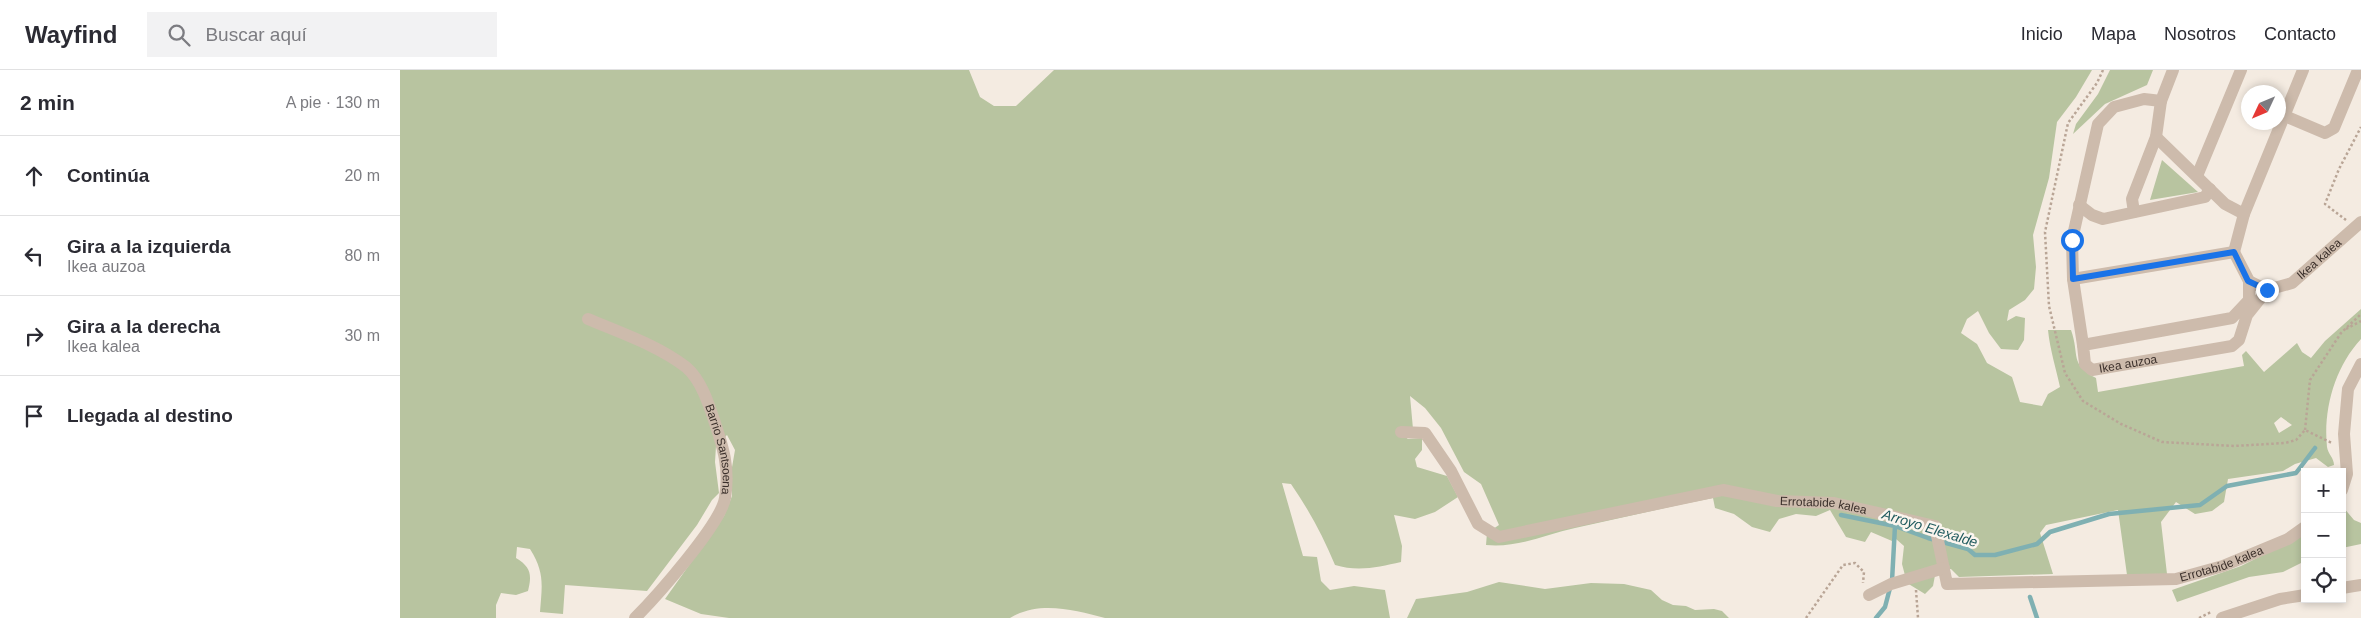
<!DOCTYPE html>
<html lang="es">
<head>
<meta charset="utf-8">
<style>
	:root { --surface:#fff; --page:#f2f2f3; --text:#2b2b33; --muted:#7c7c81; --line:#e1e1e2 }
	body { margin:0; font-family:Helvetica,sans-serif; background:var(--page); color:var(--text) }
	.controls { position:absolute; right:15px; bottom:15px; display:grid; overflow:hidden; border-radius:0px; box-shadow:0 2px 8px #0003 }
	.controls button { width:45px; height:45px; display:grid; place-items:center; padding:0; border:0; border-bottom:1px solid var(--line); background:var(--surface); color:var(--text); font:25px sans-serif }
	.compass { position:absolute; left:1841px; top:15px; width:45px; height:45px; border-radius:50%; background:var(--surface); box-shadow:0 2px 8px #0003; rotate:226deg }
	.stop { position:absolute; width:15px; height:15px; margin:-11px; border:4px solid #1a73e8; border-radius:50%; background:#fff }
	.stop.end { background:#1a73e8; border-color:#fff; box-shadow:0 1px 5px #0008 }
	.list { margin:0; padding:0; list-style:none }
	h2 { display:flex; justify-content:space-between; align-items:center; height:65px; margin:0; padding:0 20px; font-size:21px }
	h2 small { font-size:16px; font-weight:400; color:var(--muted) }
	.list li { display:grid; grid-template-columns:32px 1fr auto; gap:15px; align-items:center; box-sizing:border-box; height:80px; padding:0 20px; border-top:1px solid var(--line) }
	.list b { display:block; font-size:19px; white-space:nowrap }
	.list p { margin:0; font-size:16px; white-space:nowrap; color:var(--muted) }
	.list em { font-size:16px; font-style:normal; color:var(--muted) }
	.icon { flex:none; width:28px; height:28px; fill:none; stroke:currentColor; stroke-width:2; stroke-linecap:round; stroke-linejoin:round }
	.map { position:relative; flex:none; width:1961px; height:548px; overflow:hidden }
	header { display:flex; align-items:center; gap:30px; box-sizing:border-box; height:70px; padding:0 25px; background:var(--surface); border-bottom:1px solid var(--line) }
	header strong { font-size:24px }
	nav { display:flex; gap:28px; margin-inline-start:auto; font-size:18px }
	.search { width:350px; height:45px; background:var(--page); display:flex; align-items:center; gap:12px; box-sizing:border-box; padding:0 18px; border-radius:0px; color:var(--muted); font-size:19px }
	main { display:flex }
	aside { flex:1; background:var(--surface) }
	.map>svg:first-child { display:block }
	.green { fill:#b8c4a0; fill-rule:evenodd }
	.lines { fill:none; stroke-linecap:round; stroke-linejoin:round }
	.stream { stroke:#7fb0b2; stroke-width:4.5 }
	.path { stroke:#b9a596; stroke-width:2.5; stroke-dasharray:2.5 2.5; stroke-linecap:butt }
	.minor { stroke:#cdbbac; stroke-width:12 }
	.route { stroke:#1a73e8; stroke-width:6 }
	.labels { text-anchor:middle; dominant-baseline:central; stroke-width:5; stroke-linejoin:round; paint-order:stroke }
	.street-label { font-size:12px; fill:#3b302b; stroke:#fbf5ee }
	.water-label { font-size:14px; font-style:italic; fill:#1f5a5e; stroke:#fbf5ee }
</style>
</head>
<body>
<header>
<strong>Wayfind</strong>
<div class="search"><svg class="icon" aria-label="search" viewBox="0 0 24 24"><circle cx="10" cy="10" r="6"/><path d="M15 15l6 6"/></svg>Buscar aquí</div>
<nav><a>Inicio</a><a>Mapa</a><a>Nosotros</a><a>Contacto</a></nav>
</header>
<main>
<aside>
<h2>2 min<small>A pie · 130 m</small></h2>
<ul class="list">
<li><svg class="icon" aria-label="ahead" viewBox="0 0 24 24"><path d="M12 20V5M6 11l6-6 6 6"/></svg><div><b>Continúa</b></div><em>20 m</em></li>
<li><svg class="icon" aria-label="left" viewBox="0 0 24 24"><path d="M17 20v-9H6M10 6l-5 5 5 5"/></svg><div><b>Gira a la izquierda</b><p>Ikea auzoa</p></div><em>80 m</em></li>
<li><svg class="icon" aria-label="right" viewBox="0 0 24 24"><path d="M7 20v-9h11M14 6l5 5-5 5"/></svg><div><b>Gira a la derecha</b><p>Ikea kalea</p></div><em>30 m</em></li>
<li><svg class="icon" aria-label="arrive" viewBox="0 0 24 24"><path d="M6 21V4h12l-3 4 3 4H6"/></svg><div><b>Llegada al destino</b></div></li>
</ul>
</aside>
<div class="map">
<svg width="1961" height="548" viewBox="0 0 1961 548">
	<rect width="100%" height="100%" fill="#f4ebe1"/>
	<path class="green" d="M 0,0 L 569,0 L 580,27 L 594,36 L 616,36 L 654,0 L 1692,0 L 1676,27 L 1657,52 L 1649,108 L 1633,165 L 1636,197 L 1634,219 L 1625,230 L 1609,240 L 1607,251 L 1616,246 L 1625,248 L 1624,270 L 1618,280 L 1601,279 L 1589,263 L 1578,241 L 1567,249 L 1561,263 L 1577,274 L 1587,293 L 1612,307 L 1620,332 L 1642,336 L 1648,324 L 1660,317 C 1656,298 1650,280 1648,260 L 1671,260 C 1680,285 1669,294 1696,308 L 1698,322 L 1844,296 L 1842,285 L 1846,281 L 1864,302 L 1897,273 L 1902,282 L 1911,288 L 1925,271 L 1961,239 L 1961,269 C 1935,297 1923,339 1927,377 C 1928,384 1934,388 1934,395 L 1928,397 L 1916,388 L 1895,394 L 1883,401 L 1828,409 L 1824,432 L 1812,441 L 1795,444 L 1776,432 L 1761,452 L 1767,504 L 1727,505 L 1718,440 L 1646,455 L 1640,463 L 1653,504 L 1559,507 L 1551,499 L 1536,500 L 1533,516 L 1525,524 L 1507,513 L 1502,494 L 1504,476 L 1496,469 L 1492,471 L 1471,462 L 1465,472 L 1446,467 L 1430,440 L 1416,446 L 1396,444 L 1379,449 L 1370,462 L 1352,457 L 1334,444 L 1315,438 L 1313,428 C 1267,437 1221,448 1175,458 C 1144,465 1118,478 1086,475 L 1087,463 L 1099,455 L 1081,414 L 1064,402 L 1041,358 L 1025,338 L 1010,326 L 1013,359 L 1007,369 L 1022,368 L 1022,380 L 1015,389 L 1017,397 L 1047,406 L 1058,427 L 1035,442 L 1015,449 L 994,445 L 1002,476 L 1001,492 C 979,497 958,502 935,495 C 923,466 909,440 891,414 L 882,413 L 903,486 L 917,487 L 921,511 L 930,520 L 954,516 L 985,520 L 990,548 L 705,548 C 675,540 639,530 610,548 L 329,548 L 301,544 L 265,529 L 324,446 L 332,426 L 331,403 L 335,380 L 327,365 L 316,376 L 315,392 L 319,423 L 312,430 L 297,455 L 247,521 L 165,515 L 163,544 L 140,542 C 142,515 145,503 130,479 L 117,477 L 116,488 C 131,497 132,505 128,521 L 116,525 L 101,523 L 96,535 L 96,548 L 0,548 ZM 1881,347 L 1892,355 L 1879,363 L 1874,353 Z
		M 1710,0 L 1753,0 L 1747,15 L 1705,34 L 1673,64 L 1676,54 L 1698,24 Z
		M 1762,90 L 1798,122 L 1750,130 Z
		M 1943,437 L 1954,450 L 1961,453 L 1961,474 L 1942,478 Z
		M 1905,464 L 1905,491 L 1883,502 L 1849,507 L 1777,532 L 1772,520 L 1841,496 Z
		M 1099,512 L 1145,519 L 1191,513 L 1224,514 L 1251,520 L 1262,530 L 1273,535 L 1286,536 L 1295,540 L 1314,539 L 1322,541 L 1329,548 L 1007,548 L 1016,529 L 1067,522 Z"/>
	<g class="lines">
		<path class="stream" d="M 1441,445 L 1495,456 L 1528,468 L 1568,479 L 1575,485 L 1595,485 L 1637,474 L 1650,462 L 1709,444 L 1800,435 L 1827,416 L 1896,403 L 1915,378
			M 1492,511 L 1495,456
			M 1630,527 L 1637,548
			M 1476,548 L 1485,537 L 1490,518"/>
		<path class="path" d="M 1703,0 L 1697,13 L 1668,53 L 1645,162 L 1649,236 L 1665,303 L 1683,331 L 1721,354 L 1762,372 L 1834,376 L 1885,373 L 1896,370 L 1905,360 L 1932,373
			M 1946,150 L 1925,134 L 1939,99 L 1961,57
			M 1946,259 L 1961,251
			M 1905,360 L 1910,310 L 1941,263 L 1961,244
			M 1516,520 L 1518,548
			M 1406,548 L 1443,495 L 1455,493 L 1464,502 L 1463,513
			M 1799,548 L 1811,542"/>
		<g class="minor">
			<path d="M 1885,46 L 1925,63 L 1934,58 L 1958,0"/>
			<path d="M 1756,67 L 1825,134 L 1844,144"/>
			<path d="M 1797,106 L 1841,0"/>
			<path d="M 1679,135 L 1692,145 L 1703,149 L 1805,127 L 1810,119"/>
			<path d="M 1734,142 L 1732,129 L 1756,67 L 1761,31"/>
			<path d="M 1834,182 L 1844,144 L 1903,0"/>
			<path id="s1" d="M 1834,182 L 1849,211 L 1867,220 L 1892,213 L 1961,152"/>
			<path d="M 1673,209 L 1834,182"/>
			<path id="s2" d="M 1849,211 L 1849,230 L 1832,248 L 1683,275 L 1685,294 L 1692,300 L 1832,276 L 1839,270 L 1847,245 L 1867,220"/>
			<path id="s3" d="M 188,249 C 221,263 257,275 286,297 C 301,310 308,332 314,350 C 323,377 330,398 325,428 C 321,454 255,528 235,548"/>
			<path d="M 1683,275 L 1673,209 L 1672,170 L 1698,54 L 1714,37 L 1744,29 L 1761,31 L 1773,0"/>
			<path id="s4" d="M 1001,362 L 1025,363 L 1051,401 L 1078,454 L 1099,467 L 1323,420 L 1377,431 L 1434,433 L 1535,456 L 1547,514 L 1776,509 L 1823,496 L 1888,469 L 1905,457"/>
			<path d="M 1942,420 L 1947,404 L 1944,364 L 1948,319 L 1961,294"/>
			<path d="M 1942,518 L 1961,515"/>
			<path d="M 1469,525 L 1491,514 L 1544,498"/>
			<path d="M 1822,548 L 1880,529 L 1905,525"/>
		</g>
	</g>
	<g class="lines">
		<path class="route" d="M 1672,170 L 1673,209 L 1834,182 L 1848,211 L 1867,220"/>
	</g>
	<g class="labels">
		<g class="street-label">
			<text stroke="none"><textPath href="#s1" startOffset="115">Ikea kalea</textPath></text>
			<text stroke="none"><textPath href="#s2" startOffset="260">Ikea auzoa</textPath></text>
			<text stroke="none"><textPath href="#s3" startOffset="200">Barrio Santsoena</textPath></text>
			<text stroke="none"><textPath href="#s4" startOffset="485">Errotabide kalea</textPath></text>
			<text stroke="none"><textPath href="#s4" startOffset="935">Errotabide kalea</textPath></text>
		</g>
		<g class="water-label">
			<text transform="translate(1530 458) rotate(17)">Arroyo Elexalde</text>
		</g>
	</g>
</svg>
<div class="controls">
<button>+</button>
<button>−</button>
<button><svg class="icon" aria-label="locate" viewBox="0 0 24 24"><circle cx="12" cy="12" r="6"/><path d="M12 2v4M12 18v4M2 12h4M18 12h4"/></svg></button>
</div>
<svg class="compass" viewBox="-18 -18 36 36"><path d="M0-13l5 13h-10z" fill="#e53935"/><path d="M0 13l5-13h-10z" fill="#7c7c81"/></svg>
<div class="stop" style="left:1672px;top:170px"></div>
<div class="stop end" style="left:1867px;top:220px"></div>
</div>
</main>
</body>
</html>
